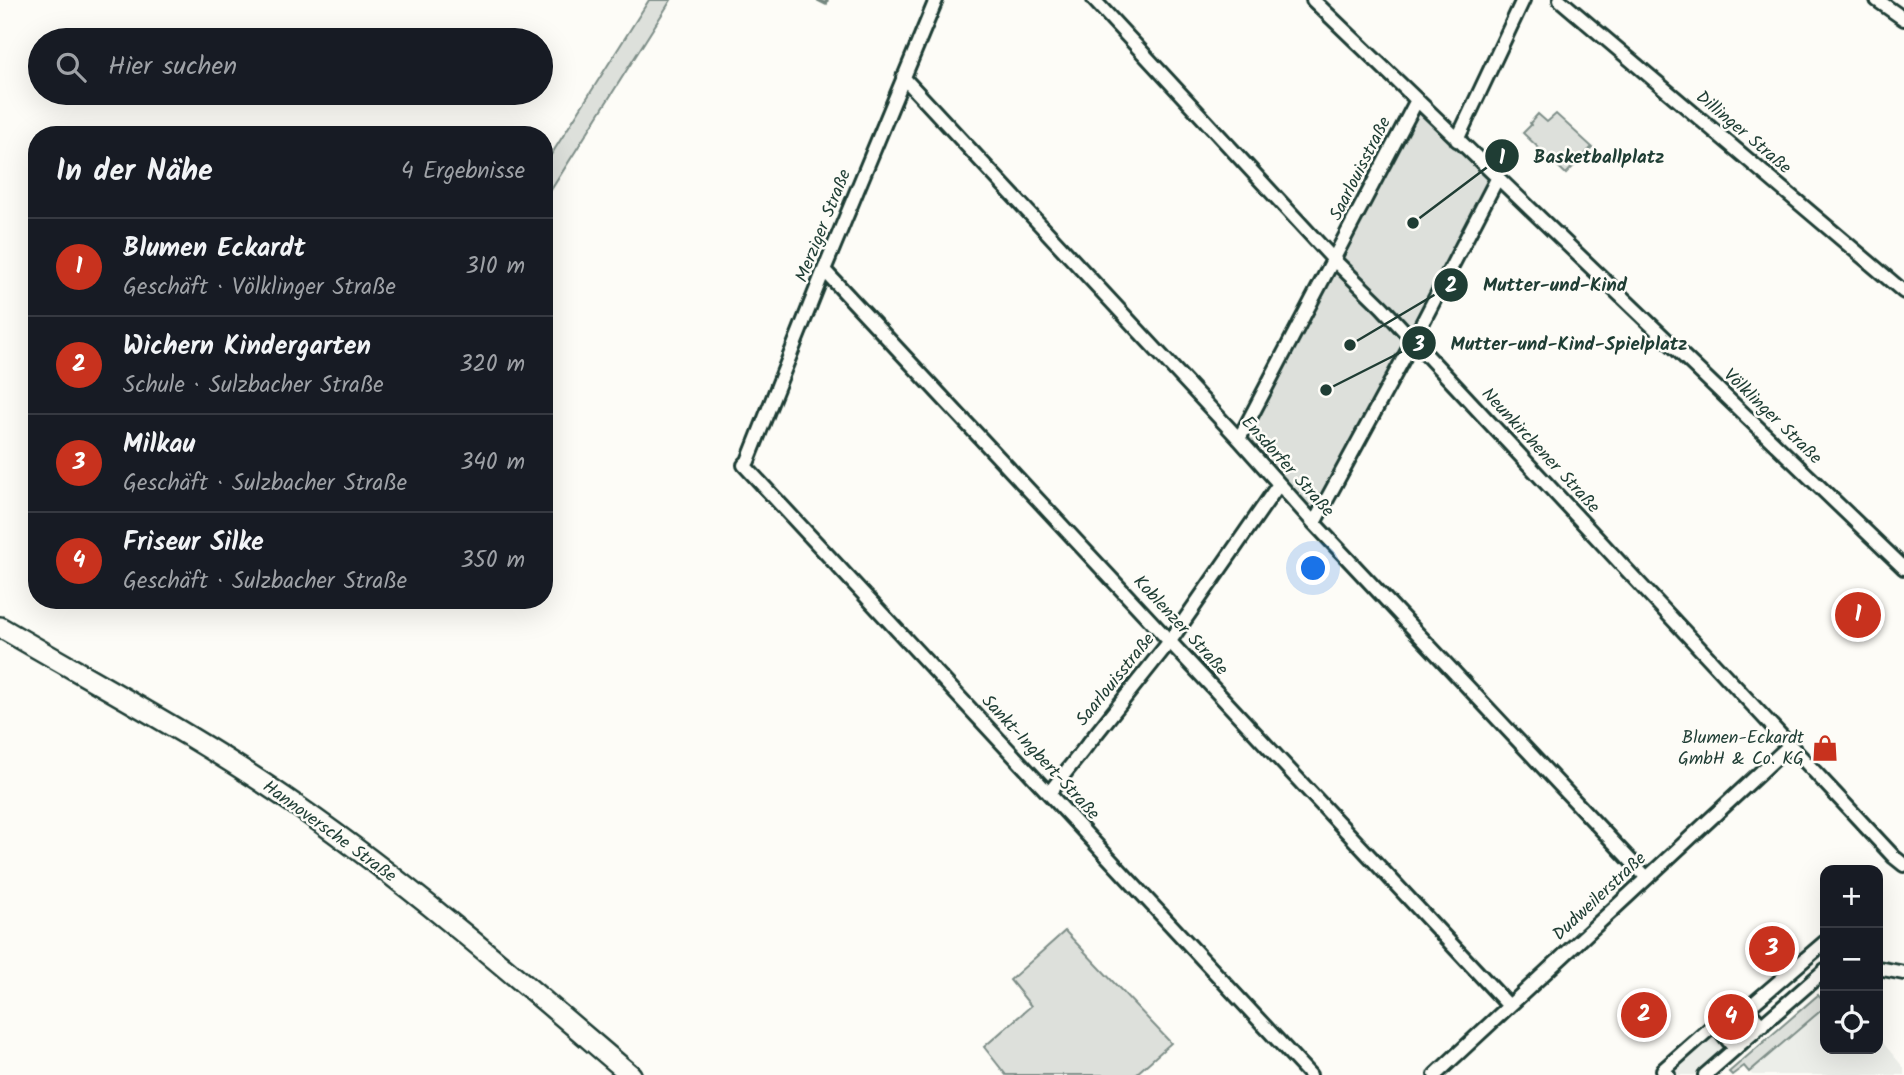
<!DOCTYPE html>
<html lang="de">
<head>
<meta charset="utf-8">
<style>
	:root { --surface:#171b24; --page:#20242c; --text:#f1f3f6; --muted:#9ea1a6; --line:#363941; --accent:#c8321e }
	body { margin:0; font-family:Kalam,sans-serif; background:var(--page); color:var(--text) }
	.controls { position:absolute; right:21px; bottom:21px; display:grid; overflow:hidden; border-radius:14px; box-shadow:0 7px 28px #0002 }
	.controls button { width:63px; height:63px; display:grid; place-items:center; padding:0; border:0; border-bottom:2px solid var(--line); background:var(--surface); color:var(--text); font:35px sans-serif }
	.you { position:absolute; left:1314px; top:569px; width:24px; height:24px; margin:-18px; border:5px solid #fff; border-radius:50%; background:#1a73e8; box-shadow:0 0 0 10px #1a73e833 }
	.badge { display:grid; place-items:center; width:46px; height:46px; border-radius:50%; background:var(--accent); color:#fff; font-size:23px; font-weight:700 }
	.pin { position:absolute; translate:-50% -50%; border:4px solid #fff; box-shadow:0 2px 7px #0006 }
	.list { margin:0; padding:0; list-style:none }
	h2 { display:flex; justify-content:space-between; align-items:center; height:91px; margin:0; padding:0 28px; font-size:30px }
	h2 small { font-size:23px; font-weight:400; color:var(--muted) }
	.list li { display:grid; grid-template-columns:46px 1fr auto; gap:21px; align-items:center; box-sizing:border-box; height:98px; padding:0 28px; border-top:2px solid var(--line) }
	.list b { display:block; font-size:26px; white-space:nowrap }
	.list p { margin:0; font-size:23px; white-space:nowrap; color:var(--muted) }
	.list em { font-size:23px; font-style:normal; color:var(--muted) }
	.icon { flex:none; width:38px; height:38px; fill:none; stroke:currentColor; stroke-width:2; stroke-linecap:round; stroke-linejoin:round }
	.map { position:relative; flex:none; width:1904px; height:1075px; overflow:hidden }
	.search { position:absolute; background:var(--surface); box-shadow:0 7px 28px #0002; left:28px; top:28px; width:525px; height:77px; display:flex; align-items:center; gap:18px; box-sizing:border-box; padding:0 24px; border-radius:38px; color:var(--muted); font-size:26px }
	.panel { position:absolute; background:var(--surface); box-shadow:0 7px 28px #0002; left:28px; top:126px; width:525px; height:483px; border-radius:28px }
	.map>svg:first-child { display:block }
	.built { fill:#eceee9 }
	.green { fill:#dde0db; stroke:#7e8e88; stroke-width:2 }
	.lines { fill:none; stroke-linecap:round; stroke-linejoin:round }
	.stream { stroke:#75877f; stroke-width:3.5 }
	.street-casing { stroke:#1f3d34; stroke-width:18 }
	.primary-casing { stroke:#1f3d34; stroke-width:24 }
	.street { stroke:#fdfcf7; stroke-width:12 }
	.primary { stroke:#fdfcf7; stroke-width:19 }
	.labels { text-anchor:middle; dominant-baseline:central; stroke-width:5; stroke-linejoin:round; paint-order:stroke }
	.street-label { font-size:18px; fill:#1f3d34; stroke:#fdfcf7 }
	.poi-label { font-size:18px; fill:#1f3d34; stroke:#fdfcf7; text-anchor:end }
	.leader { fill:none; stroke:#1f3d34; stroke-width:2.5 }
	.callout-dot { fill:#1f3d34; stroke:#fdfcf7; stroke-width:2.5 }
	.mark-label { font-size:21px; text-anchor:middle; font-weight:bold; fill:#fff }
	.callout-label { font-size:19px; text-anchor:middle; font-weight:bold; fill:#1f3d34; stroke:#fdfcf7; stroke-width:5; stroke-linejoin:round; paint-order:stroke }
</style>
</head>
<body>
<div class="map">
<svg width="1904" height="1075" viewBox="0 0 1904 1075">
	<rect width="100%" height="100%" fill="#fdfcf7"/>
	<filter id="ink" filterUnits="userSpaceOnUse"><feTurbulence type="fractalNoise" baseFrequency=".0143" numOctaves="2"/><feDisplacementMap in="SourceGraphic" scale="14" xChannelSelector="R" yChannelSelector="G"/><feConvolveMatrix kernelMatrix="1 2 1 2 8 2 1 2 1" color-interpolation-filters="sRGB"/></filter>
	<g filter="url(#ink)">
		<path class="built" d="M 1825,1007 L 1825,1049 L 1878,1049 L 1878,1037 L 1904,1068 L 1904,1075 L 1752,1075 L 1750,1072 Z
			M 1715,1020 L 1738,1047 L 1705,1075 L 1659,1075 L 1655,1070 Z"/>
		<path class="green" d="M 649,0 L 671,0 L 544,201 L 544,166 Z
			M 1417,100 L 1497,179 L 1314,523 L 1239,439 Z
			M 1538,114 L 1547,122 L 1556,114 L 1592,147 L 1566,174 L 1523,133 L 1531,125 L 1530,123 Z
			M 1065,931 L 1171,1043 L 1135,1075 L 1006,1075 L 984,1047 L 1031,1006 L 1010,980 Z
			M 1818,995 L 1825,1003 L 1825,1007 L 1749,1072 L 1744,1066 L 1732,1075 L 1729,1072 Z"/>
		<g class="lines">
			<path class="stream" d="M 818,0 L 826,4 L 827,0"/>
			<defs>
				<path id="street" d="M 936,0 L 824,270 L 748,461 L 744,465 L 1310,1075
					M 1094,0 L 1334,260 L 1382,307 L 1894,857 L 1904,865
					M 1313,0 L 1904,568
					M 1560,0 L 1904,292
					M 1877,0 L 1904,19
					M 903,77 L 1239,439 L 1314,523 L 1647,878
					M 1457,140 L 1523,0
					M 824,270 L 1509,1006
					M 1239,439 L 1417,100
					M 1314,523 L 1413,341 L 1497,179
					M 1049,793 L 1170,641 L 1279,484
					M 1878,968 L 1904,973
					M 1762,1026 L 1747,1009 L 1825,942
					M 1435,1075 L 1790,745
					M 1668,1075 L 1663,1070 L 1715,1024 L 1735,1049
					M 1705,1075 L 1825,970"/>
				<path id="primary" d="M 0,627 C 101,686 205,741 300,808 C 416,889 523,983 631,1075"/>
			</defs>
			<use href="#street" class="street-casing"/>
			<use href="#primary" class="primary-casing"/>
			<use href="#street" class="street"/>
			<use href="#primary" class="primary"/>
		</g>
	</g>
	<defs>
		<symbol id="shop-bare" viewBox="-9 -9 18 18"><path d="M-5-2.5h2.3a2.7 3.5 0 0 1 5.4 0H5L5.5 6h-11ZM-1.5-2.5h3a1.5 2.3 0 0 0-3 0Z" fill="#c8321e" stroke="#fdfcf7" stroke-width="2.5" paint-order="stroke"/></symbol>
	</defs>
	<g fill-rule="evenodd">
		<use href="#shop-bare" x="1806" y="729" width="38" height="38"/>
	</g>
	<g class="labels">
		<g class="street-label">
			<text transform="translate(1743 133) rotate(40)">Dillinger Straße</text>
			<text transform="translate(1361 169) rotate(-63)">Saarlouisstraße</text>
			<text transform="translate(824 226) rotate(-68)">Merziger Straße</text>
			<text transform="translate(1772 417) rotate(44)">Völklinger Straße</text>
			<text transform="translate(1540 451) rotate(47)">Neunkirchener Straße</text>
			<text transform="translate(1287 467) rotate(48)">Ensdorfer Straße</text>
			<text transform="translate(1180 626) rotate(47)">Koblenzer Straße</text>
			<text transform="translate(1116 680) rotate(-51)">Saarlouisstraße</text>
			<text transform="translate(1040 758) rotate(47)">Sankt-Ingbert-Straße</text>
			<text transform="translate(329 832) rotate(36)">Hannoversche Straße</text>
			<text transform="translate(1600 897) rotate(-43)">Dudweilerstraße</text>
		</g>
		<g class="poi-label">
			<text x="1804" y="738">Blumen-Eckardt<tspan x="1804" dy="21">GmbH &amp; Co. KG</tspan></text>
		</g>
	</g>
	<path class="leader" d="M1413 223L1502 156M1350 345L1451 285M1326 390L1419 343"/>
	<g class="callout-dot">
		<circle cx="1413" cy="223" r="7"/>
		<circle cx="1350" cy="345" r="7"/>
		<circle cx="1326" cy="390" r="7"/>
		<circle cx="1502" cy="156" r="18"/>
		<circle cx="1451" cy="285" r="18"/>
		<circle cx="1419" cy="343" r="18"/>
	</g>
	<g class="mark-label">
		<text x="1502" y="164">1</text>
		<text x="1451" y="292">2</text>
		<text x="1419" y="351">3</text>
	</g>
	<g class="callout-label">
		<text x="1599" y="163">Basketballplatz</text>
		<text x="1555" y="291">Mutter-und-Kind</text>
		<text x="1569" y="350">Mutter-und-Kind-Spielplatz</text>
	</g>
</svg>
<div class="controls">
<button>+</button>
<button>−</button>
<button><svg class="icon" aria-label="locate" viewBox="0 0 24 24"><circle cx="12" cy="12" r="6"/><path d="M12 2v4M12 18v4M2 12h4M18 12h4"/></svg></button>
</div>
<div class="you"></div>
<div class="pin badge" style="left:1858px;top:615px">1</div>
<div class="pin badge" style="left:1644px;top:1015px">2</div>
<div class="pin badge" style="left:1772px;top:949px">3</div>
<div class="pin badge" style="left:1731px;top:1017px">4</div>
<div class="search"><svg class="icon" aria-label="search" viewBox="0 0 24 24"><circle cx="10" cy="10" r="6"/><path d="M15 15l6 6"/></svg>Hier suchen</div>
<section class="panel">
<h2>In der Nähe<small>4 Ergebnisse</small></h2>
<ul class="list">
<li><span class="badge">1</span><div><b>Blumen Eckardt</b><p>Geschäft · Völklinger Straße</p></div><em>310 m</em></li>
<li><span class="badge">2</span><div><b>Wichern Kindergarten</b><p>Schule · Sulzbacher Straße</p></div><em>320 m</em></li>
<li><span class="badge">3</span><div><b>Milkau</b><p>Geschäft · Sulzbacher Straße</p></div><em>340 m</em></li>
<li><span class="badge">4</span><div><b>Friseur Silke</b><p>Geschäft · Sulzbacher Straße</p></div><em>350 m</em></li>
</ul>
</section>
</div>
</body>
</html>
